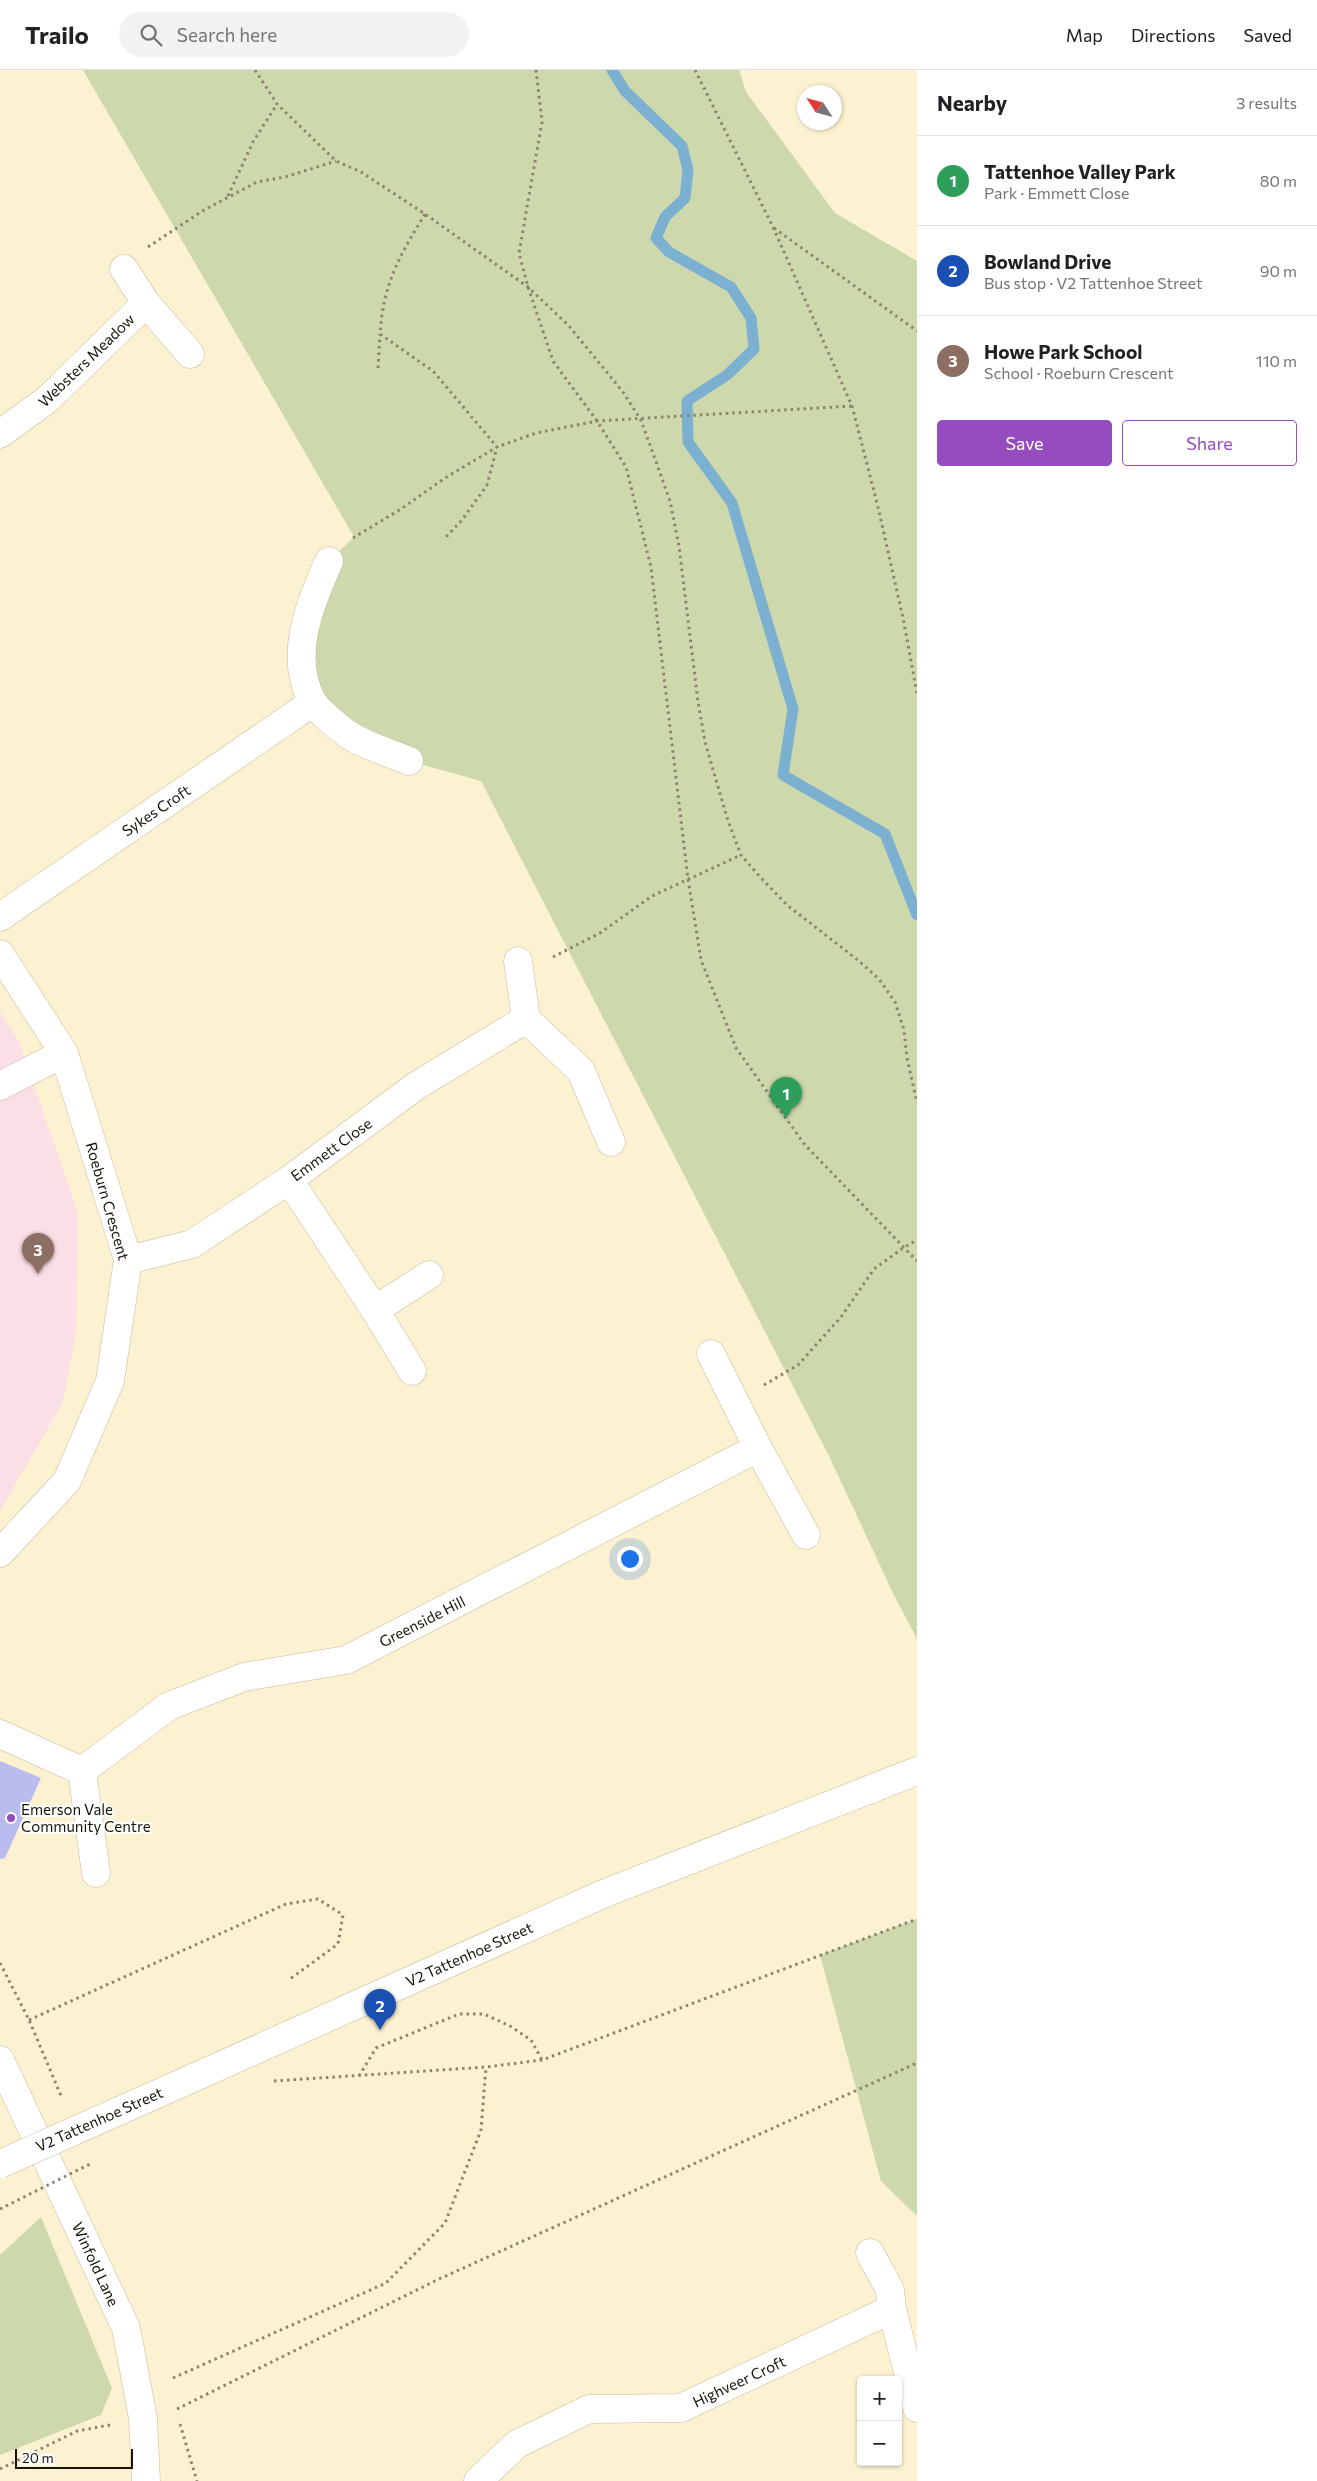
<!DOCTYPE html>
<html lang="en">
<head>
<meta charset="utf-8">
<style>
	:root { --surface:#fff; --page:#f2f2f2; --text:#202124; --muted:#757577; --line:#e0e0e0; --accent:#944cbf }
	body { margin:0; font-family:Commissioner,sans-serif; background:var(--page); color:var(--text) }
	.controls { position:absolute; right:15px; bottom:15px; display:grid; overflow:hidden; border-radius:5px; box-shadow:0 1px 4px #0004 }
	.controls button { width:45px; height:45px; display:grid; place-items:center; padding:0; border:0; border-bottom:1px solid var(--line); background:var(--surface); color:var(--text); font:25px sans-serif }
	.compass { position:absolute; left:797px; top:15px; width:45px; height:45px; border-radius:50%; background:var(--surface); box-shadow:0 1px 4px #0004; rotate:306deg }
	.scale { position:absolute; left:15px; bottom:12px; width:118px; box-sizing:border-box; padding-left:5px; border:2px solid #171307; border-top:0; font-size:14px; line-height:18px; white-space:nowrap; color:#171307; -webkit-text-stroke:4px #fff; paint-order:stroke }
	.you { position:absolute; left:629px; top:1488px; width:18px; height:18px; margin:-12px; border:4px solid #fff; border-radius:50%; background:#1a73e8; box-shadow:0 0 0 8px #1a73e833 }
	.badge { display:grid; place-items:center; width:32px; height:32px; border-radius:50%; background:var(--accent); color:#fff; font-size:16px; font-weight:700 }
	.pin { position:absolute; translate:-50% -41px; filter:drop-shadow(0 1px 2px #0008) }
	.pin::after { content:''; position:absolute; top:26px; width:18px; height:15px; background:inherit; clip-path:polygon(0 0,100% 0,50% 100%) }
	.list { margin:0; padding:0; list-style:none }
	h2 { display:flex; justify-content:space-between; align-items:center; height:65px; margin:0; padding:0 20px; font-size:21px }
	h2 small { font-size:16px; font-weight:400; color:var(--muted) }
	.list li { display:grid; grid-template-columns:32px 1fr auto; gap:15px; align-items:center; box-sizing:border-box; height:90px; padding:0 20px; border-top:1px solid var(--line) }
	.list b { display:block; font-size:19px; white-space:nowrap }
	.list p { margin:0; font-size:16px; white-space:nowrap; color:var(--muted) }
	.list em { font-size:16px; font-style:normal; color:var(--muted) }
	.actions { display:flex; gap:10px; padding:15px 20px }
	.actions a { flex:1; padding:11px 0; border:1px solid var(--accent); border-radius:5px; text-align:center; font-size:18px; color:var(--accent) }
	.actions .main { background:var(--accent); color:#fff }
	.icon { flex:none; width:28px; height:28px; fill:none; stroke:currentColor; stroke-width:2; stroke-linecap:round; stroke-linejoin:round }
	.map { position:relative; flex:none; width:917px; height:2411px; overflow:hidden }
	header { display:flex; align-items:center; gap:30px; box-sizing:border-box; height:70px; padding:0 25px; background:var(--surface); border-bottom:1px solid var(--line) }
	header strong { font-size:24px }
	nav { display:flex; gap:28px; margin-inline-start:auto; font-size:18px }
	.search { width:350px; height:45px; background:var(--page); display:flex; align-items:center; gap:12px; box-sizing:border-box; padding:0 18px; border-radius:28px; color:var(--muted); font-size:19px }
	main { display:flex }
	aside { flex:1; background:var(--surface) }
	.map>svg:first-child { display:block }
	.education { fill:#fadfe6 }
	.green { fill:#cdd8ac }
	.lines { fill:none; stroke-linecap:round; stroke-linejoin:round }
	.stream { stroke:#7cb0d1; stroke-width:11 }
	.building { fill:#babcf0 }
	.minor-casing { stroke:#c6bb9b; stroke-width:29 }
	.path { stroke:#8c846e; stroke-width:3; stroke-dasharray:2.5 4; stroke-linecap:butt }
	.minor { stroke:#fff; stroke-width:28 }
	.minor-bridge-casing { stroke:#c6bb9b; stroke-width:29; stroke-linecap:butt }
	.path-bridge { stroke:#8c846e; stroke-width:3; stroke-dasharray:2.5 4; stroke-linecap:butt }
	.minor-bridge { stroke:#fff; stroke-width:28 }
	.poi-dot { fill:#944cbf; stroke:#fff; stroke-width:2 }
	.labels { text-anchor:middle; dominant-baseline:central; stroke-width:4; stroke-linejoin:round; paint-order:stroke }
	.street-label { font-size:15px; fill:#171307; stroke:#fff }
	.poi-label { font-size:15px; fill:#171307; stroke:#fff; text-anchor:start }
</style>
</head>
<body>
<header>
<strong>Trailo</strong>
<div class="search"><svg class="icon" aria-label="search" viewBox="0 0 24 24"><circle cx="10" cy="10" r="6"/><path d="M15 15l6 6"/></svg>Search here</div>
<nav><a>Map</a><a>Directions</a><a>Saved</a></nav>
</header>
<main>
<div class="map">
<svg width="917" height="2411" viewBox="0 0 917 2411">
	<rect width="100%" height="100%" fill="#fcf1d0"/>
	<path class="education" d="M 0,942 L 19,972 L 78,1143 L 76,1264 L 63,1332 L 0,1441 Z"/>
	<path class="green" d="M 83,0 L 739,0 L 746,22 L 835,143 L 917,191 L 917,1569 L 892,1521 L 828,1384 L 481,711 L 409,691 L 349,665 L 303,604 L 329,491 L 354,467 Z
		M 917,1849 L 917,2146 L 881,2111 L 820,1885 Z
		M 41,2147 L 112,2318 L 101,2345 L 0,2385 L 0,2185 Z"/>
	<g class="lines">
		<path class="stream" d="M 612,0 L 625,21 L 682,76 L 688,100 L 685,128 L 665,147 L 656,168 L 669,182 L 731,217 L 751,248 L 754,279 L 727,305 L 687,331 L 688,372 L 732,433 L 793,639 L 783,705 L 885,764 L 917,845"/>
	</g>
	<path class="building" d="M 0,1691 L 41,1708 L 5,1788 L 0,1789 Z"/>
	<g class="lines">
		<defs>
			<path id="minor" d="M 124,199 L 146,233 L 190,284
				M 0,364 L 48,329 L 146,233
				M 329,491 C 310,534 288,585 312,631 C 316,639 340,659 349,665 C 366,676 390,683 409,691
				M 0,847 L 312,633
				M 0,884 L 64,983 L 128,1190 L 110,1311 L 67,1411 L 0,1483
				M 518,891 L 526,949 L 581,1001 L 611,1072
				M 0,1016 L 64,983
				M 289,1110 L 375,1240 L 412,1301
				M 128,1190 L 192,1174 L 289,1110 L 416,1016 L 526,949
				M 375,1240 L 429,1205
				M 711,1284 L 758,1378 L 806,1465
				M 0,1664 L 82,1701 L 169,1636 L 244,1607 L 346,1590 L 758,1378
				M 82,1701 L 96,1803
				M 0,1990 L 126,2258 L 143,2348 L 146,2411
				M 193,2008 L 603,1824 L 917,1701
				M 870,2183 L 890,2220 L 892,2239 L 917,2338
				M 478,2411 L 517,2374 L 589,2339 L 681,2338 L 892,2239"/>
		</defs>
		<use href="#minor" class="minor-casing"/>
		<path class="path" d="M 255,0 L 277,34 L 336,91 L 361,102 L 425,144 L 528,217 L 569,256 L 623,322 L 641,350 L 670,431 L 679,476 L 698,632 L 705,672 L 728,751 L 741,785 L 761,808 L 787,835 L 859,891 L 879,909 L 895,932 L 904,960 L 907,988 L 917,1033
			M 536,0 L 542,52 L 519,183 L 528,217 L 553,291 L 597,351 L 626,397 L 651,497 L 688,809 L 701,890 L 736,978 L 805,1075 L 917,1191
			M 695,0 L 773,157 L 852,336 L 878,437 L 903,548 L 917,623
			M 228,126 L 253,72 L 277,34
			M 425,144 C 400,185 383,214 380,264 L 433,301 L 497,377 L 487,415 L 462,450 L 445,468
			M 774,158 L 917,261
			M 148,177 L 204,140 L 257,112 L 285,107 L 336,91
			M 378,298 L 380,264
			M 353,468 L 401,439 L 445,408 L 497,377 L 536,363 L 597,351 L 852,336
			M 553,887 L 600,863 L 652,826 L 741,785
			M 764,1315 L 798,1295 L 841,1247 L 874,1199 L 903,1178 L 917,1170
			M 0,1893 L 29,1950 L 62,2028
			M 29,1950 L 286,1834 L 318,1829 L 343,1845 L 338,1874 L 290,1909
			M 359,2006 L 376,1978 L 459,1944 L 484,1944 L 510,1956 L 531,1970 L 542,1990
			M 274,2011 L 486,1997 L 542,1990 L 917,1849
			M 173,2308 L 386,2213 L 445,2153 L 481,2060 L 486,1997
			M 177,2339 L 439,2209 L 917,1993
			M 180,2354 L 197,2411
			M 0,2399 L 77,2361 L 110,2355"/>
		<use href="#minor" class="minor"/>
		<defs>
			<path id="minor-bridge" d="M 0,2094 L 193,2008"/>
		</defs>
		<use href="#minor-bridge" class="minor-bridge-casing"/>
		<path class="path-bridge" d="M 0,2139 L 90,2094"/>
		<use href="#minor-bridge" class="minor-bridge"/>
	</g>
	<circle class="poi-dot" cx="11" cy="1748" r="5"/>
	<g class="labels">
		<g class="street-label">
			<text transform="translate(86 290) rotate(-44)">Websters Meadow</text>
			<text transform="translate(156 740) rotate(-34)">Sykes Croft</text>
			<text transform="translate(331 1079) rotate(-36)">Emmett Close</text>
			<text transform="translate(108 1131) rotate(74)">Roeburn Crescent</text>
			<text transform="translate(422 1551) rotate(-27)">Greenside Hill</text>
			<text transform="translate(469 1884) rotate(-24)">V2 Tattenhoe Street</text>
			<text transform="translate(99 2049) rotate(-24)">V2 Tattenhoe Street</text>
			<text transform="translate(96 2194) rotate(65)">Winfold Lane</text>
			<text transform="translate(739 2311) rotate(-25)">Highveer Croft</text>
		</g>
		<g class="poi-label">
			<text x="21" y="1739">Emerson Vale<tspan x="21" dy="17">Community Centre</tspan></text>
		</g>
	</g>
</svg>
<div class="controls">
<button>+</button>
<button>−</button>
</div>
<svg class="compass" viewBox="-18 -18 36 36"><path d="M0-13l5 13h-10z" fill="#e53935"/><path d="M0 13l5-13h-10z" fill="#757577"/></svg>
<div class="scale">20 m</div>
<div class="you"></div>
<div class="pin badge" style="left:786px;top:1048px;background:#2e9e5b">1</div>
<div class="pin badge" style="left:380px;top:1960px;background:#1a4fb4">2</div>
<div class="pin badge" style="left:38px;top:1204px;background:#8d6e63">3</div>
</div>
<aside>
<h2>Nearby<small>3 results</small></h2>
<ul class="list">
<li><span class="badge" style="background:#2e9e5b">1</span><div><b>Tattenhoe Valley Park</b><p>Park · Emmett Close</p></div><em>80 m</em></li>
<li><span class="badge" style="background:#1a4fb4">2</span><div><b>Bowland Drive</b><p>Bus stop · V2 Tattenhoe Street</p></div><em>90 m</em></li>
<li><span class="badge" style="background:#8d6e63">3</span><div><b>Howe Park School</b><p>School · Roeburn Crescent</p></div><em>110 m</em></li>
</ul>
<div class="actions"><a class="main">Save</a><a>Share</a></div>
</aside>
</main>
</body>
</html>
